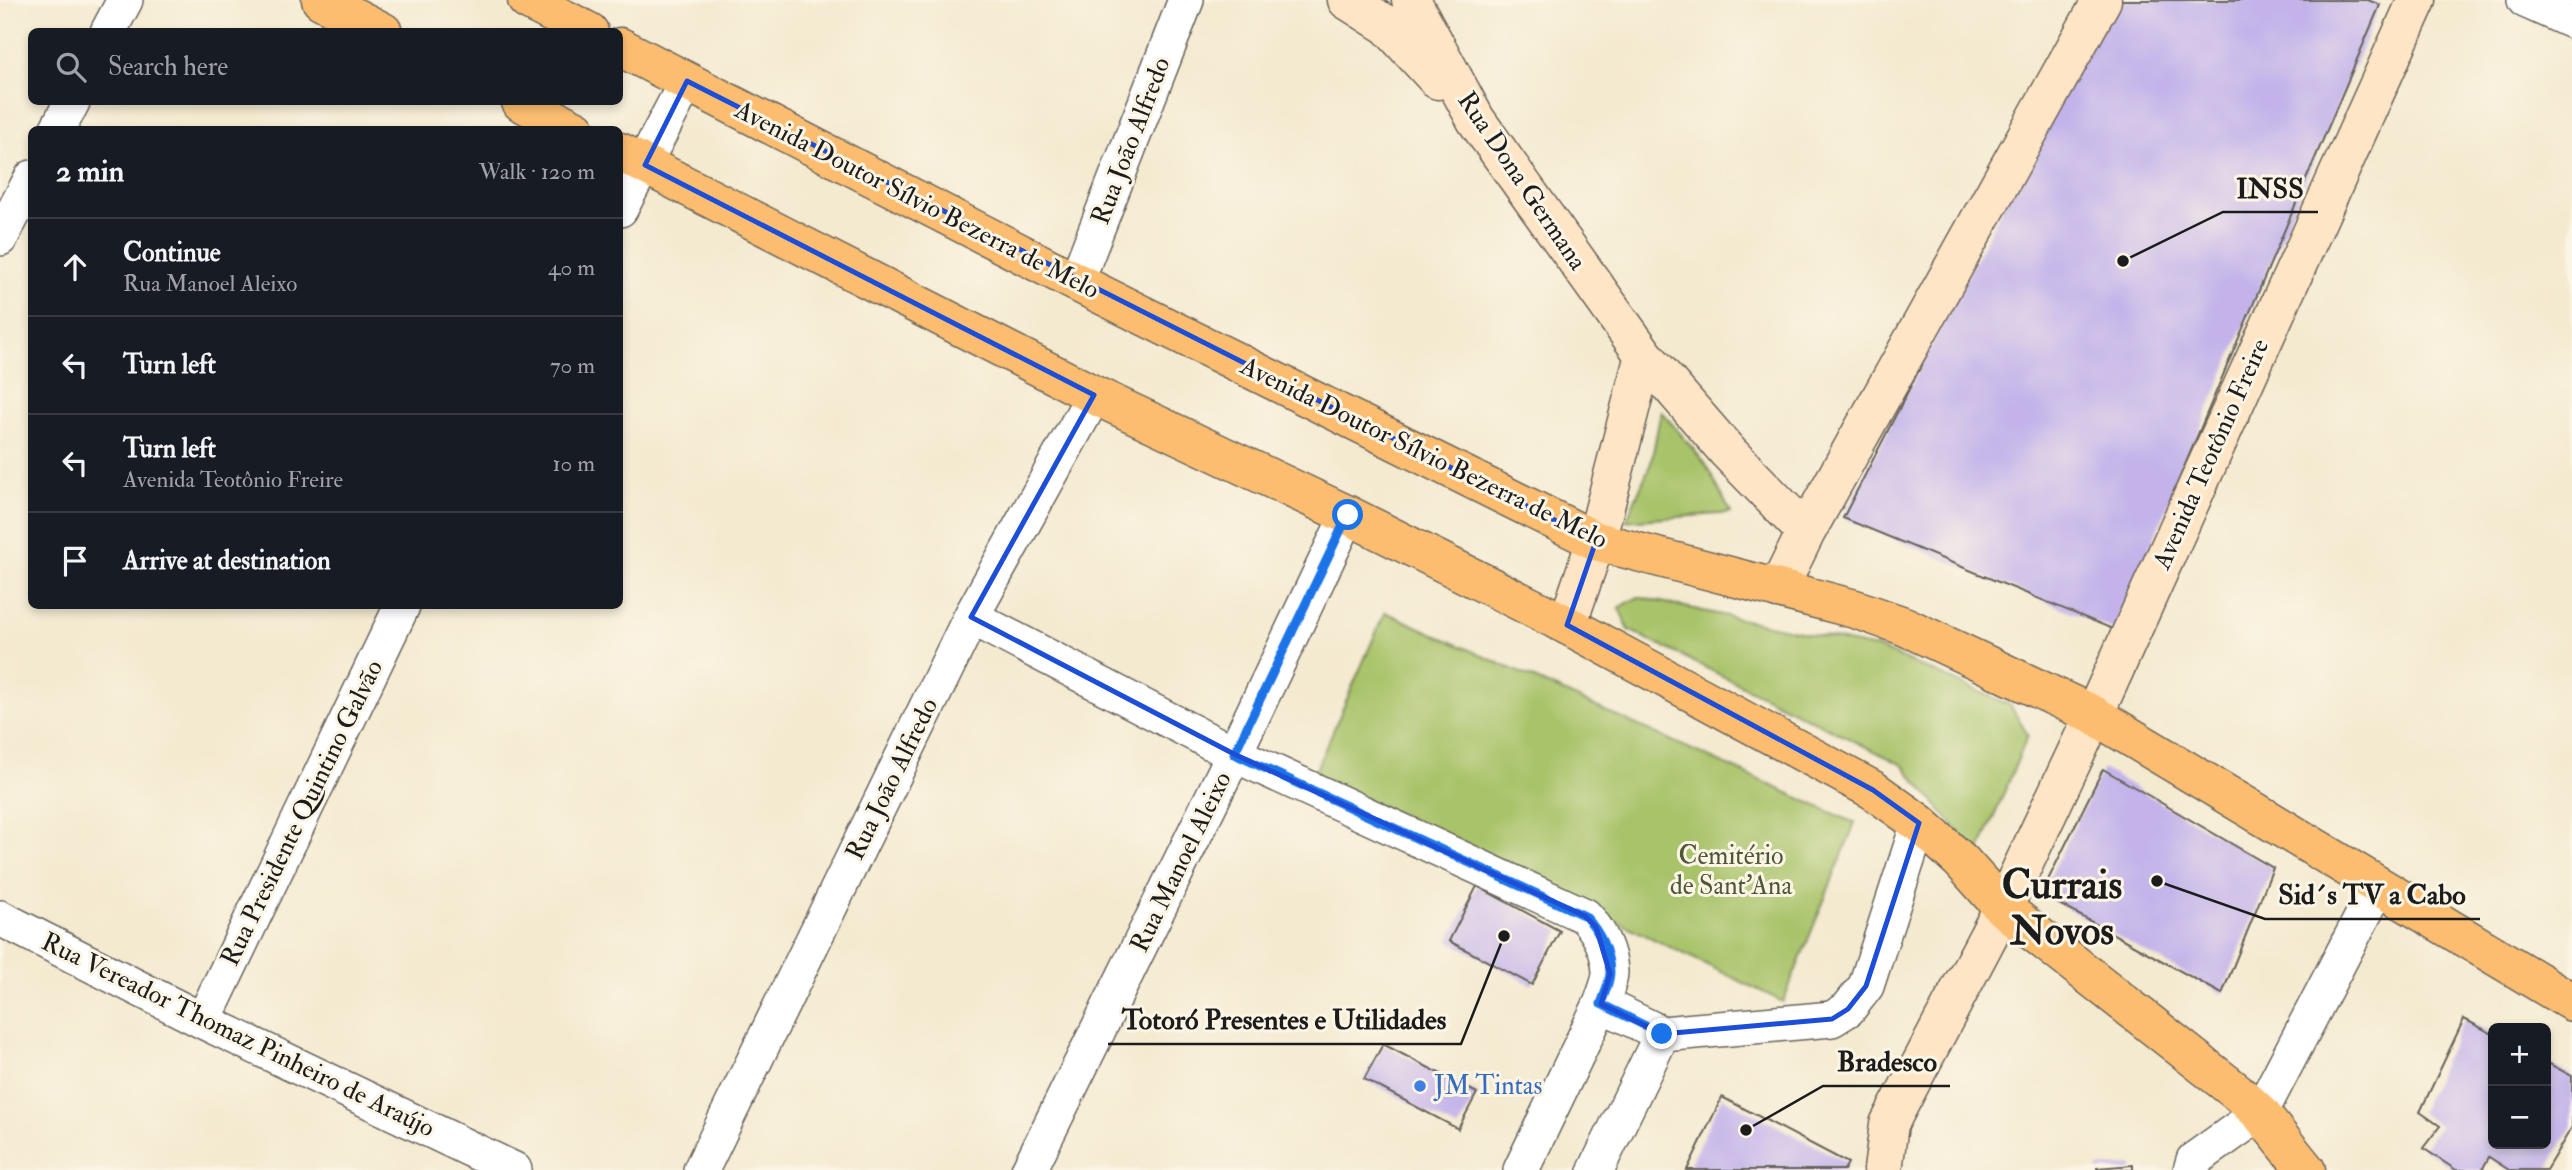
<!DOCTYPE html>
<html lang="en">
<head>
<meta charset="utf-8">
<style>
	:root { --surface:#171b24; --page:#242831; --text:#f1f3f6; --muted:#9ea1a6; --line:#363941 }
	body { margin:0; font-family:"IM FELL Double Pica",serif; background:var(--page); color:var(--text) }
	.controls { position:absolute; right:21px; bottom:21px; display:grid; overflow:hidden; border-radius:10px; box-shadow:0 4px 10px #0003 }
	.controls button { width:63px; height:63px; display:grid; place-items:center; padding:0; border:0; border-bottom:2px solid var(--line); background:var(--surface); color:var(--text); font:35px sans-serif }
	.stop { position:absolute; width:21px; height:21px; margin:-16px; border:5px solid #1a73e8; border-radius:50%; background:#fff }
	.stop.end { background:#1a73e8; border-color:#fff; box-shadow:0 2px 7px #0008 }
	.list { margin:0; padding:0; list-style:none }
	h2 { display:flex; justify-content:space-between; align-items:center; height:91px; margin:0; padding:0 28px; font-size:30px }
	h2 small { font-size:23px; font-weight:400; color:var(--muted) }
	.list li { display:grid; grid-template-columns:46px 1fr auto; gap:21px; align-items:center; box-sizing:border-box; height:98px; padding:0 28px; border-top:2px solid var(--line) }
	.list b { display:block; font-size:26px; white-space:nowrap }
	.list p { margin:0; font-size:23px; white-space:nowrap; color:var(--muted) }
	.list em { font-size:23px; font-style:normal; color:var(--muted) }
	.icon { flex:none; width:38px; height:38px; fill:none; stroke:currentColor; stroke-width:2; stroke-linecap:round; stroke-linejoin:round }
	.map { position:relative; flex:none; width:2572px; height:1170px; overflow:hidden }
	.search { position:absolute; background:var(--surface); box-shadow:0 4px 10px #0003; left:28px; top:28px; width:595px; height:77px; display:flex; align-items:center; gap:18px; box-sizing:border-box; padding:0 24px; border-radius:10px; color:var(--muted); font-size:26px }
	.panel { position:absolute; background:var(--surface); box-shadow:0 4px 10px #0003; left:28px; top:126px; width:595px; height:483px; border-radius:10px }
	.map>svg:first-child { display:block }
	.green { fill:#a8c369; stroke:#627042; stroke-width:2 }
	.building { fill:#c3b3ea }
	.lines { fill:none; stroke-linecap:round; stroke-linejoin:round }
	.street-casing { stroke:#68645b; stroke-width:38 }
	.secondary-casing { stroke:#68645b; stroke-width:41 }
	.highway-casing { stroke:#68645b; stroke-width:41 }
	.street { stroke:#fff; stroke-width:35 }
	.secondary { stroke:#fee5c5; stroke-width:38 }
	.highway { stroke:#fcbd6f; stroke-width:38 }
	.route { stroke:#1a73e8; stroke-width:9 }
	.marked { fill:none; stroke:#1d4ed8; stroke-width:5; stroke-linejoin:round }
	.shop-dot { fill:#3f7fe0; stroke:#fcf5e5; stroke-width:2.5 }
	.labels { text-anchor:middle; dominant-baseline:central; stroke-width:6; stroke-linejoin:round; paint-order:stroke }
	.street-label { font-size:26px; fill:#1c1c1c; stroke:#fcf5e5 }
	.park-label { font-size:26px; fill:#4d5637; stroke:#fcf5e5 }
	.shop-label { font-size:26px; fill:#366cbe; stroke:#fcf5e5; text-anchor:start }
	.town-label { font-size:40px; font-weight:bold; fill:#1c1c1c; stroke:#fcf5e5 }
	.leader { fill:none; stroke:#1c1c1c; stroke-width:2.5 }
	.callout-dot { fill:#1c1c1c; stroke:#fcf5e5; stroke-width:2.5 }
	.callout-label { font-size:28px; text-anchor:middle; font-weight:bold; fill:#1c1c1c; stroke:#fcf5e5; stroke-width:6; stroke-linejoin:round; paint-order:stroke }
</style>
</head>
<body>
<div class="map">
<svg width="2572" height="1170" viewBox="0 0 2572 1170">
	<rect width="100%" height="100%" fill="#fcf5e5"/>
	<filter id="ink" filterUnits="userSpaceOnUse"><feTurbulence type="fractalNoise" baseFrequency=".0143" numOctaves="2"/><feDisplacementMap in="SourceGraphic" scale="14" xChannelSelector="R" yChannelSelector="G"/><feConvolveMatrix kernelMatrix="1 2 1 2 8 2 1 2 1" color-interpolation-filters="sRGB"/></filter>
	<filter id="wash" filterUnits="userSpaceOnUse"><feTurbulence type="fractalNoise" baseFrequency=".00686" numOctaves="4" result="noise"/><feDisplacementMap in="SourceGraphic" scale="28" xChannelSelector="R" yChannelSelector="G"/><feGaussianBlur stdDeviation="1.57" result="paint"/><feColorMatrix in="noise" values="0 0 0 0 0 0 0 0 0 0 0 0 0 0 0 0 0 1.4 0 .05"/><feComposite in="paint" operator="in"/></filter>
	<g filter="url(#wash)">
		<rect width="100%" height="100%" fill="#f4ead0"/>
		<path class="green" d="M 1661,411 L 1705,463 L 1731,513 L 1626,521 L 1651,463 Z
			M 1638,597 L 1880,649 L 2010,705 L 2028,735 L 1978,855 L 1903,765 L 1629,630 L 1619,608 Z
			M 1385,612 L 1855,823 L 1783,1002 L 1314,774 Z"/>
		<g id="blocks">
			<path class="building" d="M 2109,0 L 2368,0 L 2380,5 L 2115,630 L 1843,518 Z
				M 2103,769 L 2273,868 L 2222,994 L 2041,894 Z
				M 1477,886 L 1560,931 L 1532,985 L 1449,941 Z
				M 2464,1019 L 2493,1034 L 2493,1144 L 2546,1144 L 2546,1062 L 2572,1076 L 2572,1127 L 2546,1170 L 2509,1170 L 2489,1157 L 2482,1170 L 2456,1170 L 2423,1148 L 2440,1126 L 2420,1112 Z
				M 1383,1044 L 1477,1093 L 1458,1129 L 1364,1079 Z
				M 1722,1097 L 1848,1163 L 1844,1170 L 1687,1170 Z
				M 2133,1165 L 2133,1170 L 2097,1170 L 2097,1168 Z"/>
		</g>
	</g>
	<g filter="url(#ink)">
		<use href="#blocks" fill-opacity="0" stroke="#68645b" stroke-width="2"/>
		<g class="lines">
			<defs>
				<path id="street" d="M 2525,0 L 2572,21
					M 108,32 L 125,0
					M 57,130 L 72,102
					M 620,209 L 687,81
					M 0,238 L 32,178
					M 1076,282 L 1186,0
					M 971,617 L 1234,754 L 1585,916 C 1599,931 1609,951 1610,972 C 1610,982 1604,995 1601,1004
					M 0,918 L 203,1021 L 514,1170
					M 203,1021 L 402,606
					M 701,1170 L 971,617 L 1094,395
					M 1029,1170 L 1234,754 L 1348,515
					M 1521,1170 L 1601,1004 L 1662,1034 L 1832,1019 L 1848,1009 L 1866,986 L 1919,823
					M 1596,1170 L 1662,1034
					M 2191,1170 L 2194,1160 L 2260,1113 L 2379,885"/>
				<path id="secondary" d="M 1347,0 L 1388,26 L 1438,80
					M 1411,0 L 1476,120 L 1644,355 L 1728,452 L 1806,532
					M 1778,589 L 1806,532 L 2102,0
					M 1567,625 L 1596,541 L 1644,355
					M 1883,1170 L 1889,1124 L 2003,908 L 2094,715 L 2417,0"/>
				<path id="highway" d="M 321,0 L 383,32
					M 527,0 L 589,32
					M 620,47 L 1076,282 L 1596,541 L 1855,609 L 1904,626 L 2094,715 L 2572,1002
					M 521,102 L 576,130
					M 620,152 L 1094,395 L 1348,515 L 1567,625 L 1873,790 L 1919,823 L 1961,861 L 2003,908 L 2237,1092 L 2260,1113 L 2306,1170"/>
			</defs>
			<use href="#street" class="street-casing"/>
			<use href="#secondary" class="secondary-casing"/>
			<use href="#highway" class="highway-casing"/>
			<use href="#street" class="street"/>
			<use href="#secondary" class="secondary"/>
			<use href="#highway" class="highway"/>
		</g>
	</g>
	<g class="lines" filter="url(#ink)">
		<path class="route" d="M 1348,515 L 1234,754 L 1585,916 C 1599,931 1609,951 1610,972 C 1610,982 1604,995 1601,1004 L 1662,1034"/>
	</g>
	<path class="marked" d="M 687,81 L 1596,541 L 1567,625 L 1873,790 L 1919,823 L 1866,986 L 1848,1009 L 1832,1019 L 1662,1034 L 1601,1004 L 1610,974 L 1596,927 L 1585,916 L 1234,754 L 971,617 L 1094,395 L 645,165 Z"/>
	<circle class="shop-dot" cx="1420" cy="1086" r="7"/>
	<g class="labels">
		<g class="street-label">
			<text transform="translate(1131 141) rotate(-69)">Rua João Alfredo</text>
			<text transform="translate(1522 181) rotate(56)">Rua Dona Germana</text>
			<text transform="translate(917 200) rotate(27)">Avenida Doutor Sílvio Bezerra de Melo</text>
			<text transform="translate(1424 453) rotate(26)">Avenida Doutor Sílvio Bezerra de Melo</text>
			<text transform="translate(2211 454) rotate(-66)">Avenida Teotônio Freire</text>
			<text transform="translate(892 779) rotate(-64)">Rua João Alfredo</text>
			<text transform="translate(302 813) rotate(-64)">Rua Presidente Quintino Galvão</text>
			<text transform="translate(1181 862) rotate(-64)">Rua Manoel Aleixo</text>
			<text transform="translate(238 1035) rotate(26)">Rua Vereador Thomaz Pinheiro de Araújo</text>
		</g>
		<g class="park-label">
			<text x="1731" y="856">Cemitério<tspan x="1731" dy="30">de Sant'Ana</tspan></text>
		</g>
		<g class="shop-label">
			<text x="1434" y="1086">JM Tintas</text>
		</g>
		<g class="town-label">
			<text x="2062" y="885">Currais<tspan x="2062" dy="46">Novos</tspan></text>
		</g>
	</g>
	<path class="leader" d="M2123 261L2223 212H2318M2157 881L2265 919H2480M1504 936L1461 1044H1108M1746 1130L1823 1086H1950"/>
	<g class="callout-dot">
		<circle cx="2123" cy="261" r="7"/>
		<circle cx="2157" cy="881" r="7"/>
		<circle cx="1504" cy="936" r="7"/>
		<circle cx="1746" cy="1130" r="7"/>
	</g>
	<g class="callout-label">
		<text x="2270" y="198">INSS</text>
		<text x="2372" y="904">Sid´s TV a Cabo</text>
		<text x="1284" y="1029">Totoró Presentes e Utilidades</text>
		<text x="1887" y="1071">Bradesco</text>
	</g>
</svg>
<div class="controls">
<button>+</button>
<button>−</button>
</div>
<div class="stop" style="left:1348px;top:515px"></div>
<div class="stop end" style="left:1662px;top:1034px"></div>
<div class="search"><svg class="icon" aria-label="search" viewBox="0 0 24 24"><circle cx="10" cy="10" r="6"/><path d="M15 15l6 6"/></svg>Search here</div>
<section class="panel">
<h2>2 min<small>Walk · 120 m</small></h2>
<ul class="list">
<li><svg class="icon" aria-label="ahead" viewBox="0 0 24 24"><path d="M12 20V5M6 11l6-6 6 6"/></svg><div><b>Continue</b><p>Rua Manoel Aleixo</p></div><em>40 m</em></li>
<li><svg class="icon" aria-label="left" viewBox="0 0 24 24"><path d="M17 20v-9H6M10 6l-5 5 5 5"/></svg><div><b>Turn left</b></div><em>70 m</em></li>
<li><svg class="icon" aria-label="left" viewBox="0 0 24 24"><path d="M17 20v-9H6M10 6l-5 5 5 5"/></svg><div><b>Turn left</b><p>Avenida Teotônio Freire</p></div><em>10 m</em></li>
<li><svg class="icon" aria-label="arrive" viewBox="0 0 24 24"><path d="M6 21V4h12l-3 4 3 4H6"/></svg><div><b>Arrive at destination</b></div></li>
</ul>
</section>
</div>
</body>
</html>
